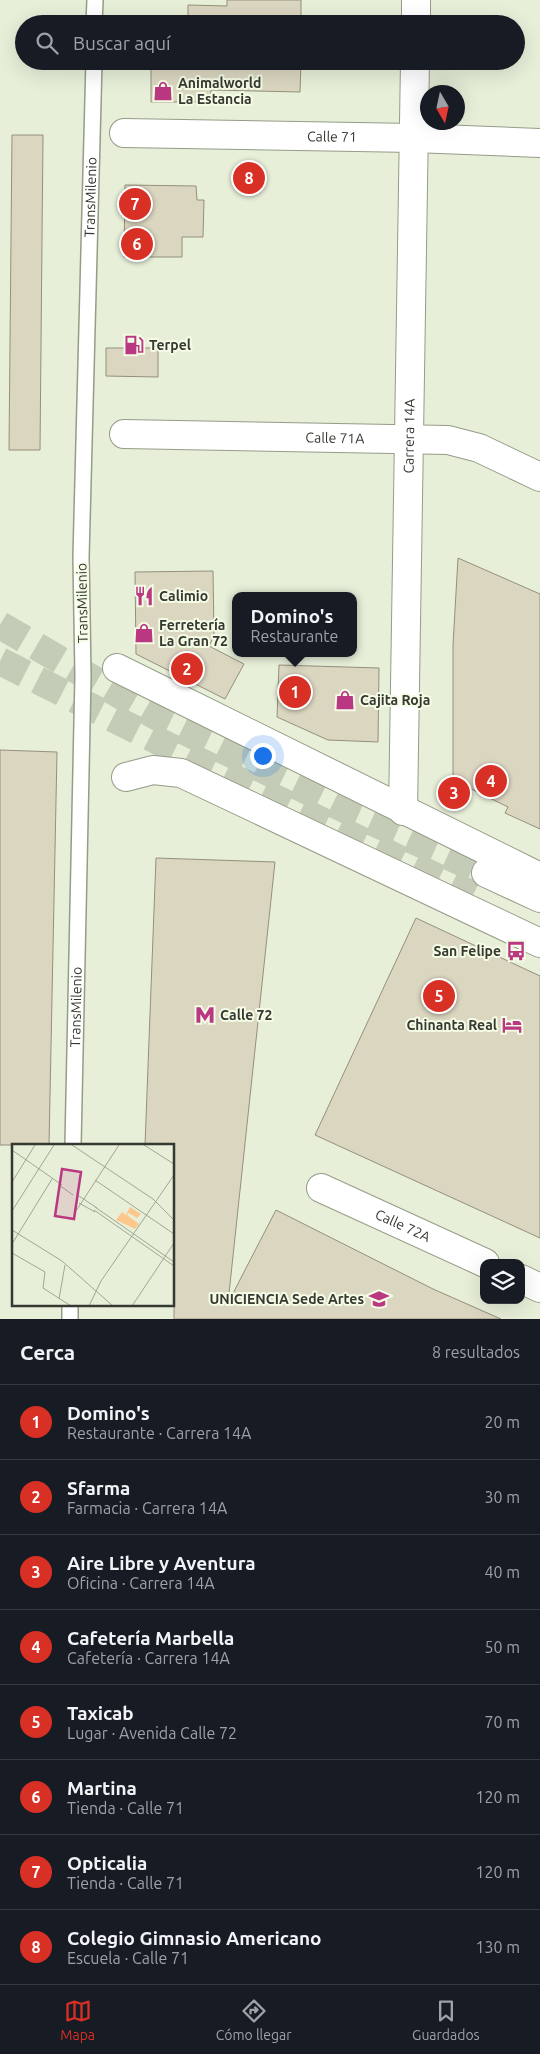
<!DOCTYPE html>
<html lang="es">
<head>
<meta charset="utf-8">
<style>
	:root { --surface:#171b24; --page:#20242c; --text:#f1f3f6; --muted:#9ea1a6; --line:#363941; --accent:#d93025 }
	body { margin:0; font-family:Ubuntu,sans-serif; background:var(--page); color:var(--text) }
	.controls { position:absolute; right:15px; bottom:15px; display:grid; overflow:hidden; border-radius:10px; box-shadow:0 5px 20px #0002 }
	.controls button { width:45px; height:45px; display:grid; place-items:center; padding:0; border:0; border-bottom:1px solid var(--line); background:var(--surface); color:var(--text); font:25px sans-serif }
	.compass { position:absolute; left:420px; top:85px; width:45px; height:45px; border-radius:50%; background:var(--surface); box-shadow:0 5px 20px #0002; rotate:171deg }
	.you { position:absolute; left:262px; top:755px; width:18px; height:18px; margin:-12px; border:4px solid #fff; border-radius:50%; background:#1a73e8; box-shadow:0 0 0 8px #1a73e833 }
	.badge { display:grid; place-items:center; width:32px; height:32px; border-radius:50%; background:var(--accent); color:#fff; font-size:16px; font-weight:700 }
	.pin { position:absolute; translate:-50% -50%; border:2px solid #fff; box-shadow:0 1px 5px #0006 }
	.popup { position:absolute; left:232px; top:592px; width:125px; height:65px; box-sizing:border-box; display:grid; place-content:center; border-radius:10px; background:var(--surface); filter:drop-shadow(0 1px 4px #0005); font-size:16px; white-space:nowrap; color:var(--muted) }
	.popup b { font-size:19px; color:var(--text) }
	.popup::after { content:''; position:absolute; left:50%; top:100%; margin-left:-10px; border:10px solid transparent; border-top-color:var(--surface) }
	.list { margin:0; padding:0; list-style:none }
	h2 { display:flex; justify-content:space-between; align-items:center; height:65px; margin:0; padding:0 20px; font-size:21px }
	h2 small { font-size:16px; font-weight:400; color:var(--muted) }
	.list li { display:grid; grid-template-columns:32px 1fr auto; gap:15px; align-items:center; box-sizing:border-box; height:75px; padding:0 20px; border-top:1px solid var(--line) }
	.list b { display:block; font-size:19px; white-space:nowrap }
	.list p { margin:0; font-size:16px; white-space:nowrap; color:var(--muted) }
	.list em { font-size:16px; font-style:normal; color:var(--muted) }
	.icon { flex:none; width:28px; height:28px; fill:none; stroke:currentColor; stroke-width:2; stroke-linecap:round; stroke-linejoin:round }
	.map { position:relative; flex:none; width:540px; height:1319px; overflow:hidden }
	.search { position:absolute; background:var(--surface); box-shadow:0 5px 20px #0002; left:15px; right:15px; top:15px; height:55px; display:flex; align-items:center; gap:12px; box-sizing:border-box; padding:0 18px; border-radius:28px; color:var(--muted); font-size:19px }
	.sheet { height:665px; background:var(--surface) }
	nav { display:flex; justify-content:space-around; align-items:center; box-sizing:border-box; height:70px; border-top:1px solid var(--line); background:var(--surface); font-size:14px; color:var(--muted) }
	nav a { display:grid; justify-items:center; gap:2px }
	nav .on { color:var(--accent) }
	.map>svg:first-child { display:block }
	.building { fill:#dbd6c0; stroke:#94907b }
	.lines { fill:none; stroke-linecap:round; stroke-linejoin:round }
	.secondary-tunnel { stroke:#c4cbb7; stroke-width:28; stroke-dasharray:28 14; stroke-linecap:butt }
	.service-casing { stroke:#959c87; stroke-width:18 }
	.minor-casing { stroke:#959c87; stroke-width:30 }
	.secondary-casing { stroke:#959c87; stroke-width:30 }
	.service { stroke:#fff; stroke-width:15 }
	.minor { stroke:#fff; stroke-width:28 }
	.secondary { stroke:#fff; stroke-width:28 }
	.labels { text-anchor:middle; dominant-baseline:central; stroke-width:4; stroke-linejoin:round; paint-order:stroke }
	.poi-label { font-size:14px; font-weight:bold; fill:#363931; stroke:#f4fce6; text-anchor:start }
	.street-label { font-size:14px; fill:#363931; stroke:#f4fce6 }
	.inset-road { fill:none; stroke:#a0a696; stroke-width:1 }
	.view { fill:#ba3881; fill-opacity:0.15; stroke:#ba3881; stroke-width:2.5 }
	.inset-edge { fill:none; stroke:#363931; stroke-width:2.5 }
</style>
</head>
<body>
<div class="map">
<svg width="540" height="1319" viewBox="0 0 540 1319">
	<rect width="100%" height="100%" fill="#e7efd9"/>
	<path class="building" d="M 227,0 L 301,0 L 301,24 L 188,24 L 188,5 L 227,6 Z
		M 151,61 L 301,61 L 300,92 L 211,90 L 211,102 L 151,102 Z
		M 12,135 L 43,135 L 40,450 L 9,450 Z
		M 125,185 L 196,186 L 197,200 L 204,200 L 203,237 L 182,237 L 182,257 L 124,257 Z
		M 106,348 L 158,348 L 158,377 L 106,376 Z
		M 458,558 L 540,594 L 540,829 L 505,813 L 508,807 L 453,780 L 453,645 Z
		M 213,571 L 214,636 L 209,646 L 244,664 L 225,699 L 136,654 L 135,572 Z
		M 279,665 L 379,668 L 378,742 L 328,740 L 277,717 Z
		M 0,750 L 57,752 L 49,1145 L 0,1145 Z
		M 156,858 L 275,862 L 228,1303 L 276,1210 L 433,1289 L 501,1319 L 174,1319 L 174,1145 L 145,1145 Z
		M 416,918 L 540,976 L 540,1238 L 315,1135 Z"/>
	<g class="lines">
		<path class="secondary-tunnel" d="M 0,625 L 168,723 L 357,815 L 486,873
			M 0,661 L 160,742 L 473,895"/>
		<defs>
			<g id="service">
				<path d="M 94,24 L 95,0"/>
				<path id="s1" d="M 73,1145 L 83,676 L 81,557 L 94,61"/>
				<path d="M 70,1319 L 70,1305"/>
			</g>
			<g id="minor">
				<path d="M 416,24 L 416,0"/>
				<path id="s2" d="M 124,133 L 414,138 L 540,143"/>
				<path id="s3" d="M 124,434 L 448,440 L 479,448 L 540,477"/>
				<path id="s4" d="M 403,811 L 415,61"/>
				<path id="s5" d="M 321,1188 L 485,1263"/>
				<path d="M 521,1279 L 540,1288"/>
			</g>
			<path id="secondary" d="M 117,668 L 540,877
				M 126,777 L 153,770 L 181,773 L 540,943
				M 486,873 L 540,898"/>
		</defs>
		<use href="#service" class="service-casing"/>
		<use href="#minor" class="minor-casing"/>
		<use href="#secondary" class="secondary-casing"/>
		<use href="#service" class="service"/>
		<use href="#minor" class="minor"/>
		<use href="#secondary" class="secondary"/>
	</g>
	<defs>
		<symbol id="shop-bare" viewBox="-9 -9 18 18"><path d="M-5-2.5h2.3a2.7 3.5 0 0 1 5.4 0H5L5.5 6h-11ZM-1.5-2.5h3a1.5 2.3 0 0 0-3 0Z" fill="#ba3881" stroke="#f4fce6" stroke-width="2.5" paint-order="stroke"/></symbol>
		<symbol id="fuel-bare" viewBox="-9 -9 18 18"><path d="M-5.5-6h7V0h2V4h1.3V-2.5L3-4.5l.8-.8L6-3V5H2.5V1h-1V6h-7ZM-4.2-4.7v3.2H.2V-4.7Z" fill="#ba3881" stroke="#f4fce6" stroke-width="2.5" paint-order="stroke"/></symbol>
		<symbol id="restaurant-bare" viewBox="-9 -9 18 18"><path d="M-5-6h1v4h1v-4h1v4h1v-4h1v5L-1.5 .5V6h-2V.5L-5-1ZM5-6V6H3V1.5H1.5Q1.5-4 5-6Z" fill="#ba3881" stroke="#f4fce6" stroke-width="2.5" paint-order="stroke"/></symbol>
		<symbol id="bus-bare" viewBox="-9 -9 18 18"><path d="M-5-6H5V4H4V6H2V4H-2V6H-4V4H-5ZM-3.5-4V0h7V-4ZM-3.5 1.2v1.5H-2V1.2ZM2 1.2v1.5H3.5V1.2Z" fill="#ba3881" stroke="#f4fce6" stroke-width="2.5" paint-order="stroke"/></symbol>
		<symbol id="metro-bare" viewBox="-9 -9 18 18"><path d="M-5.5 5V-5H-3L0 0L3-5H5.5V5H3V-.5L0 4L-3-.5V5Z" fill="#ba3881" stroke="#f4fce6" stroke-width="2.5" paint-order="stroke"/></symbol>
		<symbol id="hotel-bare" viewBox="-9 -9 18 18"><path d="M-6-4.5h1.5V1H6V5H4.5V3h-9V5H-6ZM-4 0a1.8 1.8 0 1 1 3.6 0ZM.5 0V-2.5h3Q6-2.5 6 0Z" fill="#ba3881" stroke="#f4fce6" stroke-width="2.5" paint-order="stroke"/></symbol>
		<symbol id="university-bare" viewBox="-9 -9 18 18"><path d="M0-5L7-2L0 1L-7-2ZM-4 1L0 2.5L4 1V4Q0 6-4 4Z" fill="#ba3881" stroke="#f4fce6" stroke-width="2.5" paint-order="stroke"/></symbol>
	</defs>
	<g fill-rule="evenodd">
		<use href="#shop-bare" x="149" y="77" width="28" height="28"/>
		<use href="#fuel-bare" x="120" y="331" width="28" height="28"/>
		<use href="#restaurant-bare" x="130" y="582" width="28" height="28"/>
		<use href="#shop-bare" x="130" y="619" width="28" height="28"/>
		<use href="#shop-bare" x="331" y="686" width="28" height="28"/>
		<use href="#bus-bare" x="502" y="937" width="28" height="28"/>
		<use href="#metro-bare" x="191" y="1001" width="28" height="28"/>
		<use href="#hotel-bare" x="498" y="1011" width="28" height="28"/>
		<use href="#university-bare" x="365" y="1285" width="28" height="28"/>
	</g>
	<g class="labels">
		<g class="poi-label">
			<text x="178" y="83">Animalworld<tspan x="178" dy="16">La Estancia</tspan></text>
			<text x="149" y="345">Terpel</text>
			<text x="159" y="596">Calimio</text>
			<text x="159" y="625">Ferretería<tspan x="159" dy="16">La Gran 72</tspan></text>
			<text x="360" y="700">Cajita Roja</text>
			<text x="501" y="951" text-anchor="end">San Felipe</text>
			<text x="220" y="1015">Calle 72</text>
			<text x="497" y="1025" text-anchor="end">Chinanta Real</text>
			<text x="364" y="1299" text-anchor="end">UNICIENCIA Sede Artes</text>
		</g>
		<g class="street-label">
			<text stroke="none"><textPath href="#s2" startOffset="208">Calle 71</textPath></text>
			<text stroke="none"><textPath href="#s1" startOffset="948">TransMilenio</textPath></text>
			<text stroke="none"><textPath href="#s4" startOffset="375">Carrera 14A</textPath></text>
			<text stroke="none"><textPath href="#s3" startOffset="211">Calle 71A</textPath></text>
			<text transform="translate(82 603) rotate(-91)">TransMilenio</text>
			<text stroke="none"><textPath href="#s1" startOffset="138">TransMilenio</textPath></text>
			<text stroke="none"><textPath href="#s5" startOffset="90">Calle 72A</textPath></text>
		</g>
	</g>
	<g transform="translate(12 1144)">
		<rect width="162" height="162" fill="#e7efd9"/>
		<path d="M 118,63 L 129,70 L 125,74 L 117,69 L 115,71 L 127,80 L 123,85 L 104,76 L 110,68 L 114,71 Z" fill="#fcc78b"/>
		<path class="inset-road" d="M 60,1 L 141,55 L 162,76M 132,1 L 162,20M 0,6 L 50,41M 83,36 L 162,90M 0,38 L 23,1M 47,41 L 61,51M 67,52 L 85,64M 67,59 L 83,68M 83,63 L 162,118M 82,66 L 162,122M 0,67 L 42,1M 64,67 L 107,1M 0,86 L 50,117 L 101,162M 0,100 L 40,35M 0,109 L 33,128 L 31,144 L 59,162M 47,155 L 53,121M 77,162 L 89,137 L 162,31M 120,162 L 162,99"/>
		<path class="view" d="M 50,25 L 69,28 L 62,75 L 43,72 Z"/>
		<rect width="162" height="162" class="inset-edge"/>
	</g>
</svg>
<div class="controls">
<button><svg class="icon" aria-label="layers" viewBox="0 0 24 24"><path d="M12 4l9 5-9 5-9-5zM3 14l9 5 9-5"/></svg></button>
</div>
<svg class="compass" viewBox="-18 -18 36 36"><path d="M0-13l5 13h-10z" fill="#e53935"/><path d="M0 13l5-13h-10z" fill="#9ea1a6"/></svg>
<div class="you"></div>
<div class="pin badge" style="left:295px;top:692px">1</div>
<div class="popup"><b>Domino's</b>Restaurante</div>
<div class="pin badge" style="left:187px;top:669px">2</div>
<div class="pin badge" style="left:454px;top:793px">3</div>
<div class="pin badge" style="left:491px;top:781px">4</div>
<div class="pin badge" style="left:439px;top:996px">5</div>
<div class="pin badge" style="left:137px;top:244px">6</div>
<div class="pin badge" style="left:135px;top:204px">7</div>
<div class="pin badge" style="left:249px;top:178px">8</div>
<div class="search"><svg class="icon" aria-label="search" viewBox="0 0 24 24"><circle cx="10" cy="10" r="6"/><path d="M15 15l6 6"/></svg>Buscar aquí</div>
</div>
<section class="sheet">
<h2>Cerca<small>8 resultados</small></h2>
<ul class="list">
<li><span class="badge">1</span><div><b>Domino's</b><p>Restaurante · Carrera 14A</p></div><em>20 m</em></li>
<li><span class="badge">2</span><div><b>Sfarma</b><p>Farmacia · Carrera 14A</p></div><em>30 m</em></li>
<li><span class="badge">3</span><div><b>Aire Libre y Aventura</b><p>Oficina · Carrera 14A</p></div><em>40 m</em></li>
<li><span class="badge">4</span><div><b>Cafetería Marbella</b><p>Cafetería · Carrera 14A</p></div><em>50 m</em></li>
<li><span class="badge">5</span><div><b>Taxicab</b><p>Lugar · Avenida Calle 72</p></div><em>70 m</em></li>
<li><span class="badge">6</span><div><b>Martina</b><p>Tienda · Calle 71</p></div><em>120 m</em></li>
<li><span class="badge">7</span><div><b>Opticalia</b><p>Tienda · Calle 71</p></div><em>120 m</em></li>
<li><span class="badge">8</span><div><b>Colegio Gimnasio Americano</b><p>Escuela · Calle 71</p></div><em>130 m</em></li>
</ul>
</section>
<nav>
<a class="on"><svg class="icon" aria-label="map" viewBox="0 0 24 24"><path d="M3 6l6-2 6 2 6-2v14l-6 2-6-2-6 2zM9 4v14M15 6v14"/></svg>Mapa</a>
<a><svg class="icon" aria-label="directions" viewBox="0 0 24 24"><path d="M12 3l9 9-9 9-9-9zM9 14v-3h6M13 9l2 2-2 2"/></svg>Cómo llegar</a>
<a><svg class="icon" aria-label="saved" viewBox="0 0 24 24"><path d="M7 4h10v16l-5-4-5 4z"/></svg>Guardados</a>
</nav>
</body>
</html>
